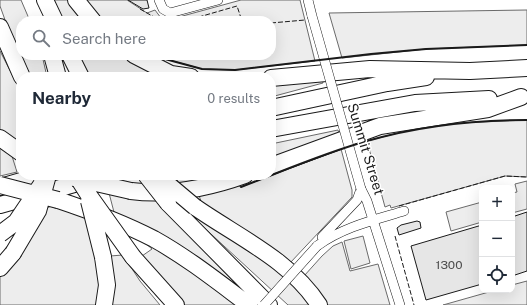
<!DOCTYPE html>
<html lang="en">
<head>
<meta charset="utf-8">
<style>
	:root { --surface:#fff; --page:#f2f2f3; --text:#1f2937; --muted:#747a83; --line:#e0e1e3 }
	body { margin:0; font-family:"Public Sans",sans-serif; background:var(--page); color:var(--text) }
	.controls { position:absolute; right:12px; bottom:12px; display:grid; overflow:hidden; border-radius:8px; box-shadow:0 4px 16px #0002 }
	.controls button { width:36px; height:36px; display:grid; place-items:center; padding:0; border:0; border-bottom:1px solid var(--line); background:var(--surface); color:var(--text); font:20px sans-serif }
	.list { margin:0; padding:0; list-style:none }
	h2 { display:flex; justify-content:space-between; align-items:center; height:52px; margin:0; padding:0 16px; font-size:17px }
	h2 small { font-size:13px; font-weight:400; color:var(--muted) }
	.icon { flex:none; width:22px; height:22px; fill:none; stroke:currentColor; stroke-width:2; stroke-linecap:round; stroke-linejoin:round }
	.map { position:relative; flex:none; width:527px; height:305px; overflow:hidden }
	.search { position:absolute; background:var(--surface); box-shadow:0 4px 16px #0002; left:16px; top:16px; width:260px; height:44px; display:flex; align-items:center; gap:10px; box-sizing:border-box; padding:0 14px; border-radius:16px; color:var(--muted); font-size:15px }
	.panel { position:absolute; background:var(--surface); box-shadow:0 4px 16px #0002; left:16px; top:72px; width:260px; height:108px; border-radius:16px }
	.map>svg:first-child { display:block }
	.built { fill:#ededed; stroke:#6a6a6a }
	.building { fill:#e6e6e6; stroke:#1a1a1a }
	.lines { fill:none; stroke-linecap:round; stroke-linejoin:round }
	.street-casing { stroke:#1a1a1a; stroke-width:10 }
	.highway-casing { stroke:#1a1a1a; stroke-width:18 }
	.street { stroke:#fff; stroke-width:9 }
	.highway { stroke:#fff; stroke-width:16 }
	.street-bridge-casing { stroke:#1a1a1a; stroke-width:10; stroke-linecap:butt }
	.highway-bridge-casing { stroke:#1a1a1a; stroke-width:18; stroke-linecap:butt }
	.street-bridge { stroke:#fff; stroke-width:9 }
	.highway-bridge { stroke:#fff; stroke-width:16 }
	.fence { stroke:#1a1a1a; stroke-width:1; stroke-dasharray:5 2; stroke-linecap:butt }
	.wall { stroke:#1a1a1a; stroke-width:2 }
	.labels { text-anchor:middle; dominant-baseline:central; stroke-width:3; stroke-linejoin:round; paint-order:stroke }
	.number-label { font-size:12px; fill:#4d4d4d }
	.street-label { font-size:14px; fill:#1a1a1a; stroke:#fff }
</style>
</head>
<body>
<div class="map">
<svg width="527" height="305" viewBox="0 0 527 305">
	<rect width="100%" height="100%" fill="#fff"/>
	<path class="built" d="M 0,0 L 21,0 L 30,21 L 21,21 L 21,55 L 42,55 L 47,77 L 31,77 L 9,31 L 0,6 Z
		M 54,0 L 70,0 L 86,21 L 62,21 Z
		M 81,0 L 127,0 L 147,13 L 155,10 L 161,18 L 168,20 L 241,0 L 300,0 L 315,61 L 235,70 L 202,69 L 166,59 L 162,62 L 145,55 L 271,55 L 271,21 L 98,21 Z
		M 527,10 L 527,45 L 426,49 L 342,58 L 329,13 Z
		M 0,51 L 21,92 L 21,146 L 0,131 Z
		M 78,55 L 126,55 L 136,62 L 169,77 L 90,77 Z
		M 322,79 L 323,83 L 271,97 L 271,84 Z
		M 527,120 L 527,177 L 505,176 L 391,208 L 390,205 L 385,207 L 367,141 L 410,130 L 459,123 Z
		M 338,130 L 339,134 L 271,159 L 271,144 Z
		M 0,146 L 11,153 L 17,172 L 0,176 Z
		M 341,149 L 352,190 L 352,197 L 290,263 L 202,205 L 199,195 L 237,185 L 241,187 Z
		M 176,175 L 227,175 L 179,187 Z
		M 527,181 L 527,209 L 512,213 L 512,193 L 517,192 L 515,184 Z
		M 109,193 L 154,198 L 240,288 L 237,292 L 115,216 Z
		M 482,202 L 482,222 L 451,231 L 446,212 Z
		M 55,204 L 86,215 L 98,258 L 101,305 L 0,305 L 0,277 L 14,259 L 45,209 Z
		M 190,210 L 259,253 L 316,305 L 288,305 L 186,211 Z
		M 363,236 L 370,263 L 351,269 L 344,241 Z
		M 145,239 L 240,305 L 183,305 L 142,256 L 152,249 L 144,242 Z
		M 342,242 L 350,271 L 378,264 L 390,305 L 327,305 L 304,276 L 322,256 L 333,246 Z
		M 123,255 L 140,281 L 160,305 L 110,305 L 110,256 Z
		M 527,281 L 527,305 L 443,305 L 496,290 L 512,290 L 512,285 Z"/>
	<path class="building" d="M 128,0 L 147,0 L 149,8 L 143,9 Z
		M 527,212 L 527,271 L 512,276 L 512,217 Z
		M 417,221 L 420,222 L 421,228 L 399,235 L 397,228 L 401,225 Z
		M 482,225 L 482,284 L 426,300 L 411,246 Z"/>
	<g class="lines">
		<defs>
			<path id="street" d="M 159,0 L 163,9 L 170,13 L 218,0
				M 308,0 L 312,16
				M 361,189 L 367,201 L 400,305
				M 322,237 L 357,200 L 361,189
				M 317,246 C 343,227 374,220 404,211"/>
			<path id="highway" d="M 45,0 L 55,21
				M 76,0 L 93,21
				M 0,27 L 22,77
				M 52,55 L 58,77
				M 70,55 L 81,77
				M 134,55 L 171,74 L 191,77
				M 271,78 L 370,69 L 470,71 L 527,68
				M 271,108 L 387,83 L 426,77
				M 271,129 L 415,103 L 489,99
				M 0,138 L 21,153
				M 271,166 L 380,126 L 488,109 L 521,97
				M 0,187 L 42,175
				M 131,191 C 170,196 209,188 245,175
				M 58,200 C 91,211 123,223 154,239 C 188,258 218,282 249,305
				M 168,203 L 269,305
				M 0,205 L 106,175
				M 195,207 C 238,237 290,260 319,305
				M 103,257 L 107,285 L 104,305
				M 133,257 L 176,305
				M 0,268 L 13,253"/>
		</defs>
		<use href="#street" class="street-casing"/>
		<use href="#highway" class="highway-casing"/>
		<use href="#street" class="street"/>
		<use href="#highway" class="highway"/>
		<defs>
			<path id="street-bridge" d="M 312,16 L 361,189
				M 264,305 L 317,246"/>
			<path id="highway-bridge" d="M 76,175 L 88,194 L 133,257
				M 146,175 L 168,203
				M 157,175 L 195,207
				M 74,178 L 131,191
				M 0,185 L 58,200
				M 89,201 L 103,257
				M 0,234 L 16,222 L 41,185
				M 13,253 L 38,211 L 48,175"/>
		</defs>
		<use href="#street-bridge" class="street-bridge-casing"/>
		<use href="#highway-bridge" class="highway-bridge-casing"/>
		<use href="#street-bridge" class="street-bridge"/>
		<use href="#highway-bridge" class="highway-bridge"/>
		<path class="fence" d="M 140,9 L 161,21
			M 185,21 L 237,6 L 242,21
			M 271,23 L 305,20
			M 399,206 L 505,176 L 527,177
			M 395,236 L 414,305"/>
		<path class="wall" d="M 165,59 L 202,69 L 235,70 L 371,54 L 426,49 L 527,45
			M 241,187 C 283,171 324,153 367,141 C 419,126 473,120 527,120"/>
	</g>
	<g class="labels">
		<g class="number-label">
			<text x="449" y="265">1300</text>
		</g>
		<g class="street-label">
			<text transform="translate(366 149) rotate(73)">Summit Street</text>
		</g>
	</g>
</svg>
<div class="controls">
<button>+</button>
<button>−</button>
<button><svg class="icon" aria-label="locate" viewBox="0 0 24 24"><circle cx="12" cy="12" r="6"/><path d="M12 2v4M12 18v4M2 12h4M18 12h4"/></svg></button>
</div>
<div class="search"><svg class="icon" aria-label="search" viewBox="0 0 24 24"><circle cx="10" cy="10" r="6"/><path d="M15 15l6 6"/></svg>Search here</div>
<section class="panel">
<h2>Nearby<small>0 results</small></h2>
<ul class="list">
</ul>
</section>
</div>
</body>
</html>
